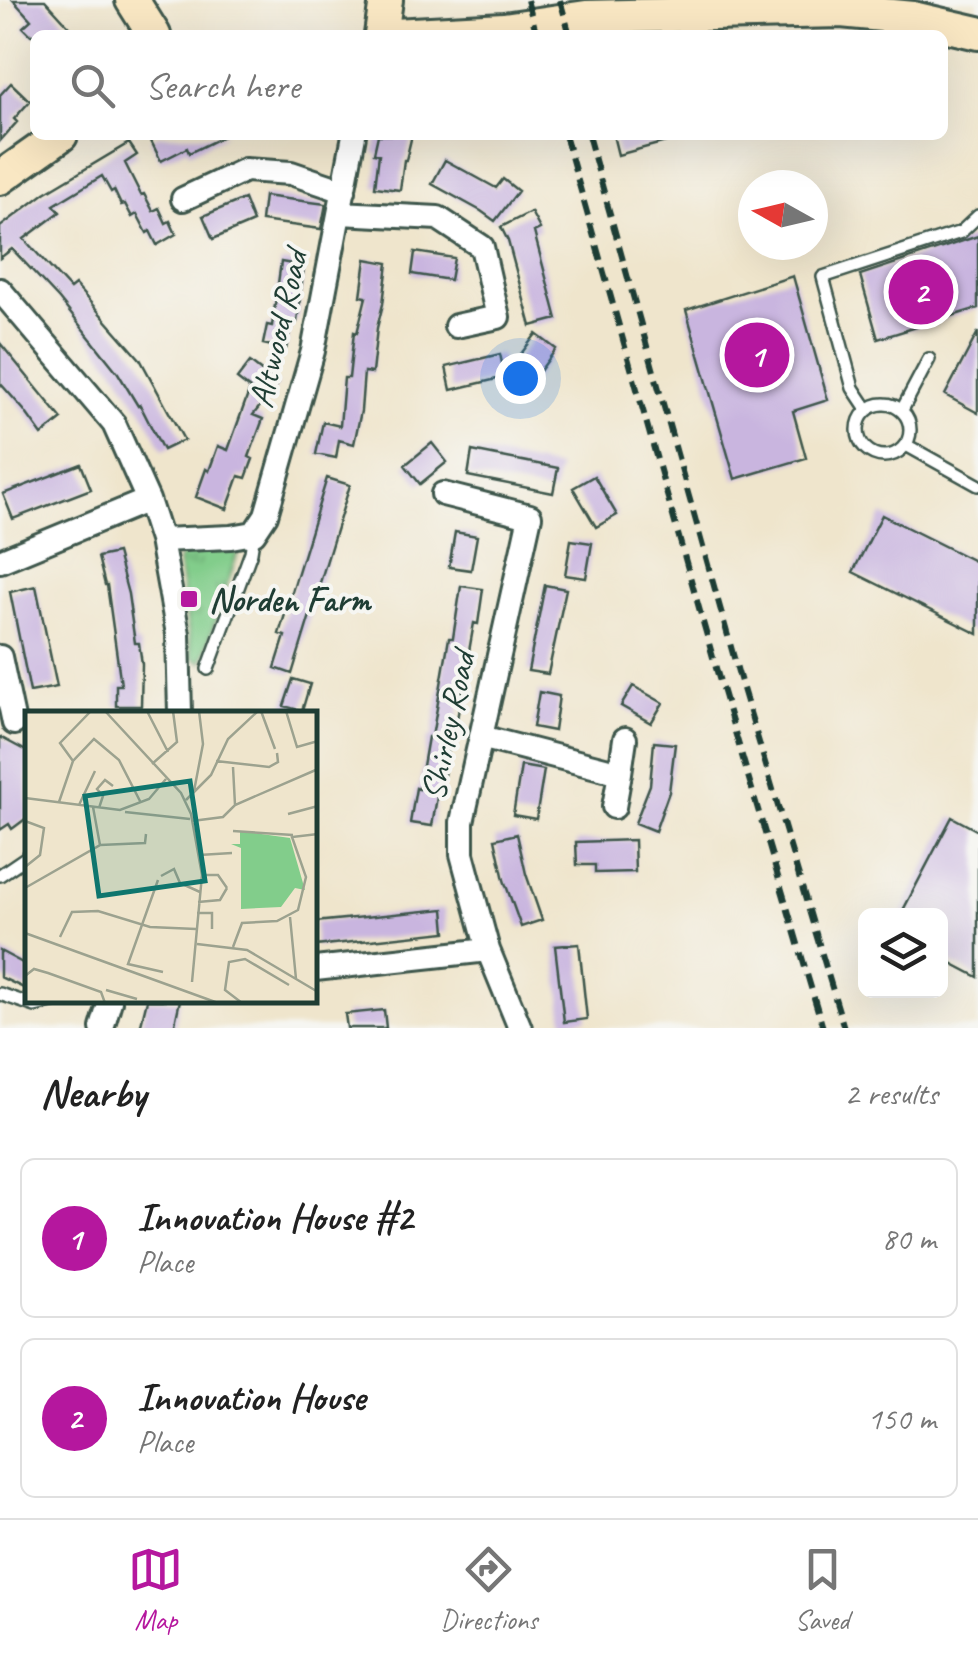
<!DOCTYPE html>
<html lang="en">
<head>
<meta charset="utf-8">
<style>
	:root { --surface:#fff; --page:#f2f2f2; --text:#222; --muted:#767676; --line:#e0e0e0; --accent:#b5179e }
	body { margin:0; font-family:Caveat,sans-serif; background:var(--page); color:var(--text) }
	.controls { position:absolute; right:30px; bottom:30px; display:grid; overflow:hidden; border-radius:15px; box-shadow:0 10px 40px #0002 }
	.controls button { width:90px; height:90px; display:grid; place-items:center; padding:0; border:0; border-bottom:2px solid var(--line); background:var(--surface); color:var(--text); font:50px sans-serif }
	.compass { position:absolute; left:738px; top:170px; width:90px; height:90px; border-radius:50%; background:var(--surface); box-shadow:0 10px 40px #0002; rotate:278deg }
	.you { position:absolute; left:520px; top:378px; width:35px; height:35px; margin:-25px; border:8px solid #fff; border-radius:50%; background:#1a73e8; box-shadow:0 0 0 15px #1a73e833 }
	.badge { display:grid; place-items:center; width:65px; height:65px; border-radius:50%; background:var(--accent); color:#fff; font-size:32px; font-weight:700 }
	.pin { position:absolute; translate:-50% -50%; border:5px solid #fff; box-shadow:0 2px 10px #0006 }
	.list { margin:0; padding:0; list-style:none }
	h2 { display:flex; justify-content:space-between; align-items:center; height:130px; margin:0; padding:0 40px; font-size:42px }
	h2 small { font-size:32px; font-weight:400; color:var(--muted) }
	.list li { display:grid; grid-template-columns:65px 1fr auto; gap:30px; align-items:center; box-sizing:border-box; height:160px; margin:0 20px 20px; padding:0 20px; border:2px solid var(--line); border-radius:15px }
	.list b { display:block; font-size:38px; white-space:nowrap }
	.list p { margin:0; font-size:32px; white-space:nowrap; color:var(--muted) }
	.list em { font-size:32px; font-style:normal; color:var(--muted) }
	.icon { flex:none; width:55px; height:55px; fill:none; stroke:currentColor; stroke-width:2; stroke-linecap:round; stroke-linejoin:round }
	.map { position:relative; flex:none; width:978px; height:1028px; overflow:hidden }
	.search { position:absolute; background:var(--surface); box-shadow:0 10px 40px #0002; left:30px; right:30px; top:30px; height:110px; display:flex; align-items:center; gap:25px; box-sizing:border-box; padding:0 35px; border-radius:15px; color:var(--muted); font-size:38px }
	.sheet { height:490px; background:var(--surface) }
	nav { display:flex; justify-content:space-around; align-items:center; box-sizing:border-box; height:140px; border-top:2px solid var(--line); background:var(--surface); font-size:28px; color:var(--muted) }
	nav a { display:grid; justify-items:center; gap:5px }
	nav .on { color:var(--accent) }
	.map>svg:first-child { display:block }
	.grass { fill:url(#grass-tufts); stroke:#508560; stroke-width:2.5 }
	.building { fill:#c9b5df }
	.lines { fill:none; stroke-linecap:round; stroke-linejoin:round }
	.lane-casing { stroke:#3e564b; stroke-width:16 }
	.street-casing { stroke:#3e564b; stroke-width:28 }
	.secondary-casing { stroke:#3e564b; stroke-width:38 }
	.lane { stroke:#fff; stroke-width:11 }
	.street { stroke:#fff; stroke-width:22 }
	.secondary { stroke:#f9e7c3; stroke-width:32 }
	.rail { stroke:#1f3d34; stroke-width:6; stroke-dasharray:15 8; stroke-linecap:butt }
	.poi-dot { fill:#b5179e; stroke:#f6f6f2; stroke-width:4 }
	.labels { text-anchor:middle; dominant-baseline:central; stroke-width:8; stroke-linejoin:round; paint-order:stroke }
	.street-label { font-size:35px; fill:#1f3d34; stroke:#f6f6f2 }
	.poi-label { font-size:35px; font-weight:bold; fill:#1f3d34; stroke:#f6f6f2; text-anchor:start }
	.inset-road { fill:none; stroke:#9ca28f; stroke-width:2.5 }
	.view { fill:#0f766e; fill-opacity:0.15; stroke:#0f766e; stroke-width:5 }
	.inset-edge { fill:none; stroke:#1f3d34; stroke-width:5 }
</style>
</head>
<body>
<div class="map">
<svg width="978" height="1028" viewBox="0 0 978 1028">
	<defs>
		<pattern id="grass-tufts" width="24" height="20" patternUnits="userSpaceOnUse" patternTransform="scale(2.5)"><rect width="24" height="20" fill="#82cd8b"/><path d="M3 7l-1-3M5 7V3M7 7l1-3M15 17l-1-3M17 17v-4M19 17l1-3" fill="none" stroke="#6aa872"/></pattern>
	</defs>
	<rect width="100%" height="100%" fill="#f6f6f2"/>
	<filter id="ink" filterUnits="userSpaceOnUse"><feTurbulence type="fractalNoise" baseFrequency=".01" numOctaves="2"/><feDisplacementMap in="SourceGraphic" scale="20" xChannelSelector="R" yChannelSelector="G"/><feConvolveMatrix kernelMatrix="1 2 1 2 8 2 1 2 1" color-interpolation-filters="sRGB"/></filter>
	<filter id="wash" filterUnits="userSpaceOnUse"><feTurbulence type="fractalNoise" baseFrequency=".0048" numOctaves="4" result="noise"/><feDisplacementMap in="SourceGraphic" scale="40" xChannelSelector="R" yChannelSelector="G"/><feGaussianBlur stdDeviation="2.25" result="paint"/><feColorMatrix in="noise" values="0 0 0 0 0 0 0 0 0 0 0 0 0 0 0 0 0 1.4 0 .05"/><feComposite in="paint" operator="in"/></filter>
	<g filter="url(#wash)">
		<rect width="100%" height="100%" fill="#efe5cc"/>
		<path class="grass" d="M 232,549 L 238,552 L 202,662 L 192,657 L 178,561 L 184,553 Z"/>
		<g id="blocks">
			<path class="building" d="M 13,0 L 45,0 L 77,35 L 31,35 L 23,27 L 31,20 Z
				M 11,83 L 30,101 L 14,119 L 17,122 L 0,141 L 0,95 Z
				M 159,135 L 226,135 L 189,153 L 187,148 L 161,161 L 150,139 Z
				M 378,135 L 412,135 L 406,160 L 404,160 L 400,190 L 375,187 L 379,154 L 374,153 Z
				M 613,135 L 673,135 L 673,140 L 618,155 Z
				M 129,143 L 137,155 L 125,163 L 141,195 L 144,194 L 153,211 L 159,208 L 166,223 L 170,221 L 176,234 L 157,245 L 150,231 L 147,233 L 137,214 L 132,217 L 125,204 L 121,205 L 114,190 L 111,192 L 102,176 L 54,205 L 60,212 L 24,239 L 70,289 L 75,285 L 140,359 L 184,440 L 163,450 L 140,405 L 138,406 L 118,373 L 59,299 L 12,249 L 0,258 L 0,227 L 45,193 Z
				M 445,160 L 496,188 L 503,179 L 518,191 L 495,221 L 481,211 L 432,184 Z
				M 264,196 L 326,204 L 321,229 L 261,221 Z
				M 244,199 L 253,222 L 213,239 L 203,216 Z
				M 531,212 L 540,229 L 534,232 L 557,319 L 531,326 L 508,241 L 501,227 Z
				M 978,236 L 978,308 L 878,339 L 860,275 Z
				M 415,252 L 454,258 L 450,280 L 412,274 Z
				M 366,259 L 388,263 L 383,304 L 377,328 L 372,373 L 364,372 L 361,411 L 354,444 L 339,440 L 336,458 L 316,454 L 323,422 L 340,426 L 344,378 L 349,378 L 354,332 L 357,333 L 366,297 L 361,296 Z
				M 281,262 L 304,266 L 297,322 L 292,321 L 286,349 L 263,344 L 267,325 L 272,326 Z
				M 793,276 L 828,400 L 793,411 L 806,458 L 735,479 L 686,310 Z
				M 978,332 L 978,413 L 945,395 Z
				M 536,334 L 556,349 L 529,386 L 508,371 Z
				M 0,343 L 62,419 L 42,435 L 24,410 L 0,383 Z
				M 500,354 L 505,377 L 451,390 L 446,367 Z
				M 250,362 L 278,384 L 253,415 L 263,419 L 249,457 L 253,459 L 246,478 L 239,476 L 227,509 L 196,497 L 206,469 L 209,471 L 218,446 L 228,450 L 250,389 L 237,379 Z
				M 432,443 L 447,462 L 420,484 L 405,465 Z
				M 472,451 L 558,468 L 553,493 L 468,476 Z
				M 81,464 L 91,489 L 13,519 L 3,494 Z
				M 594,476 L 617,515 L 596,527 L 573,488 Z
				M 327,478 L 350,485 L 292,674 L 275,668 L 285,636 L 279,634 Z
				M 882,515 L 978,563 L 978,634 L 853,572 Z
				M 455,532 L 477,536 L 471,570 L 449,567 Z
				M 571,540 L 592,543 L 586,578 L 565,575 Z
				M 117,553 L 128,594 L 135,643 L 139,643 L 142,664 L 141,706 L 116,706 L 116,685 L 121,685 L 107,585 L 105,585 L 98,557 Z
				M 545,585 L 566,589 L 548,674 L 528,671 Z
				M 36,586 L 57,687 L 30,692 L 10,592 Z
				M 461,586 L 483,589 L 478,624 L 474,623 L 456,725 L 452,724 L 444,775 L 441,774 L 432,826 L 410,823 L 416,788 L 419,789 L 428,737 L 432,737 L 449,638 L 453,638 Z
				M 293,679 L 310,684 L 302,711 L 284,706 Z
				M 633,686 L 663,703 L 651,723 L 621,706 Z
				M 539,692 L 559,696 L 554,731 L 533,727 Z
				M 0,737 L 28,752 L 28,817 L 12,829 L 9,824 L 0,830 Z
				M 654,742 L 675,744 L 669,792 L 655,831 L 635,823 L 650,785 Z
				M 521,766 L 544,770 L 536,819 L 513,815 Z
				M 952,817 L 978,831 L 978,977 L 940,957 L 940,916 L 900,916 Z
				M 517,834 L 526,874 L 542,920 L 521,927 L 504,880 L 495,839 Z
				M 634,840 L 635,872 L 595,873 L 595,865 L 577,865 L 576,842 Z
				M 444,909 L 446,932 L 315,946 L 315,922 Z
				M 579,944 L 587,1019 L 564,1022 L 555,946 Z
				M 0,951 L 28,966 L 28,990 L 0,977 Z
				M 147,1000 L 180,1000 L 174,1028 L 140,1028 Z
				M 384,1010 L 386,1028 L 347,1028 L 345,1014 Z"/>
		</g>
	</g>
	<g filter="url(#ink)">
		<use href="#blocks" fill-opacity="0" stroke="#3e564b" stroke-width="2.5"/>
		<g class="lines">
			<defs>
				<path id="lane" d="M858 430a26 26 0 1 1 52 0a26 26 0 1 1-52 0Z
					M 867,409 L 853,388 L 823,277 L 961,232 L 978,216
					M 902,410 L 929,359
					M 906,445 L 978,485
					M 208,669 L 251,552 L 254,533
					M 0,875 L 28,856
					M 0,994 L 35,1006 L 56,1001"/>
				<path id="street" d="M 183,199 L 245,170 L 291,173 L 344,191
					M 340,213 L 438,218 L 482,247 L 498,317 L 456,326
					M 0,290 L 114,424 L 148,500 L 161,540 L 178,634 L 180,713
					M 443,494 L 530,516 L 462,822 L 462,854 L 488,950
					M 161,540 L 231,537 L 254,533 L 266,515 L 313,351 L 354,135
					M 0,561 L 148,500
					M 0,657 L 14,723
					M 481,737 L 620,773 L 614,807
					M 620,773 L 625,739
					M 315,969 L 488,950 L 520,1028
					M 102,1028 L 110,1001"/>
				<path id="secondary" d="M 132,0 L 154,35
					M 381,35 L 386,0
					M 394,35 L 504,29 L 586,17 L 841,11 L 913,18 L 978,33
					M 0,178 L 61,135"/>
			</defs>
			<use href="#lane" class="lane-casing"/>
			<use href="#street" class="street-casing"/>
			<use href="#secondary" class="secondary-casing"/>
			<use href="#lane" class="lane"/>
			<use href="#street" class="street"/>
			<use href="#secondary" class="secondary"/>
			<path class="rail" d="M 527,0 L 537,35
				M 560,0 L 570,35
				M 565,135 L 718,675 L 823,1028
				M 588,135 L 738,672 L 844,1028"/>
		</g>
	</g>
	<rect class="poi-dot" x="179" y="589" width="20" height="20" rx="5"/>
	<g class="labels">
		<g class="street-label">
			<text transform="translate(278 329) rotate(-77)">Altwood Road</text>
			<text transform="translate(448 726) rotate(-78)">Shirley Road</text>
		</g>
		<g class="poi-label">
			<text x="209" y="599">Norden Farm</text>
		</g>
	</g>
	<g transform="translate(25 711)">
		<rect width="292" height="292" fill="#efe5cc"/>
		<path d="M 215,120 L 265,127 L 280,179 L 270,177 L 256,196 L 216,198 L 216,137 L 206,133 L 215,133 Z" fill="#82cd8b"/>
		<path class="inset-road" d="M 80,0 L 156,82 L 166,103 L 177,164 L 167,271M 122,0 L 143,41M 236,0 L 250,38M 261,0 L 272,36 L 293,30M 48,50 L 35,32 L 66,0M 191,50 L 244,56 L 253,51 L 252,42M 127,53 L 152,31 L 148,0M 208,56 L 210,94M 169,80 L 178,33 L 174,0M 0,87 L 95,99 L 124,88 L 141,68M 161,89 L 186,64 L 203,28 L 233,0M 34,91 L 48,50 L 69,28 L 94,49 L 116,92M 54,94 L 70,60M 74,97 L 78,85 L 72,78 L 80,69 L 88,75M 100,101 L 165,108M 263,103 L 293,95M 0,110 L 19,117 L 15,144 L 0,156M 167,110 L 198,106 L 210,94 L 293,58M 208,120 L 268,124M 75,134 L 120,132 L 121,123M 174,144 L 207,142M 177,164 L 193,164 L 202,177M 136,165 L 149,158 L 155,172 L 175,181M 133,169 L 103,253 L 138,261M 0,177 L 75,134 L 68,96M 173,191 L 195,189 L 202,177M 172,202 L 187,202 L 187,218M 265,206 L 271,268M 0,222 L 193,292M 35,226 L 47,201 L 73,200 L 125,216 L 171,218M 172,233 L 222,239 L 293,281M 208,236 L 217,212 L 252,210 L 273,199 L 281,166 L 267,126 L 293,123M 0,265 L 9,258 L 23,262 L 76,281 L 80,292M 81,279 L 112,288M 136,292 L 168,292M 217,292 L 200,279 L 204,251 L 220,248 L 264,274"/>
		<path class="view" d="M 165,70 L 180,170 L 74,185 L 60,85 Z"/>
		<rect width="292" height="292" class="inset-edge"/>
	</g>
</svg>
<div class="controls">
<button><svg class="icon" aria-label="layers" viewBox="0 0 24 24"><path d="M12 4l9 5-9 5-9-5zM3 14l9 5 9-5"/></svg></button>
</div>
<svg class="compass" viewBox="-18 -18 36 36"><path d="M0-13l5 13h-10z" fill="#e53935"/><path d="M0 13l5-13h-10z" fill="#767676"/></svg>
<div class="you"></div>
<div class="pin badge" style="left:757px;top:355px">1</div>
<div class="pin badge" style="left:921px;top:292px">2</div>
<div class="search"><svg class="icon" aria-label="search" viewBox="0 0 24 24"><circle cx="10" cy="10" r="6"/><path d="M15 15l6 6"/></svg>Search here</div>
</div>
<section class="sheet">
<h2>Nearby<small>2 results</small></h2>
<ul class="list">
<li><span class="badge">1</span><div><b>Innovation House #2</b><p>Place</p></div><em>80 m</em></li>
<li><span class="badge">2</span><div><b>Innovation House</b><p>Place</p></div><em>150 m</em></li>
</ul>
</section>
<nav>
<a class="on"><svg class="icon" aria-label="map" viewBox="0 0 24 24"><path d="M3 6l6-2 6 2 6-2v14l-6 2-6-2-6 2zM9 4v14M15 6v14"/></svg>Map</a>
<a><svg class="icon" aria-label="directions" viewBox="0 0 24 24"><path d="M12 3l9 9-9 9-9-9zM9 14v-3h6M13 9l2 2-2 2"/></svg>Directions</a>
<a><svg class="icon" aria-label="saved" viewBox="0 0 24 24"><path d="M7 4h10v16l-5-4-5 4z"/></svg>Saved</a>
</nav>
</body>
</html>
